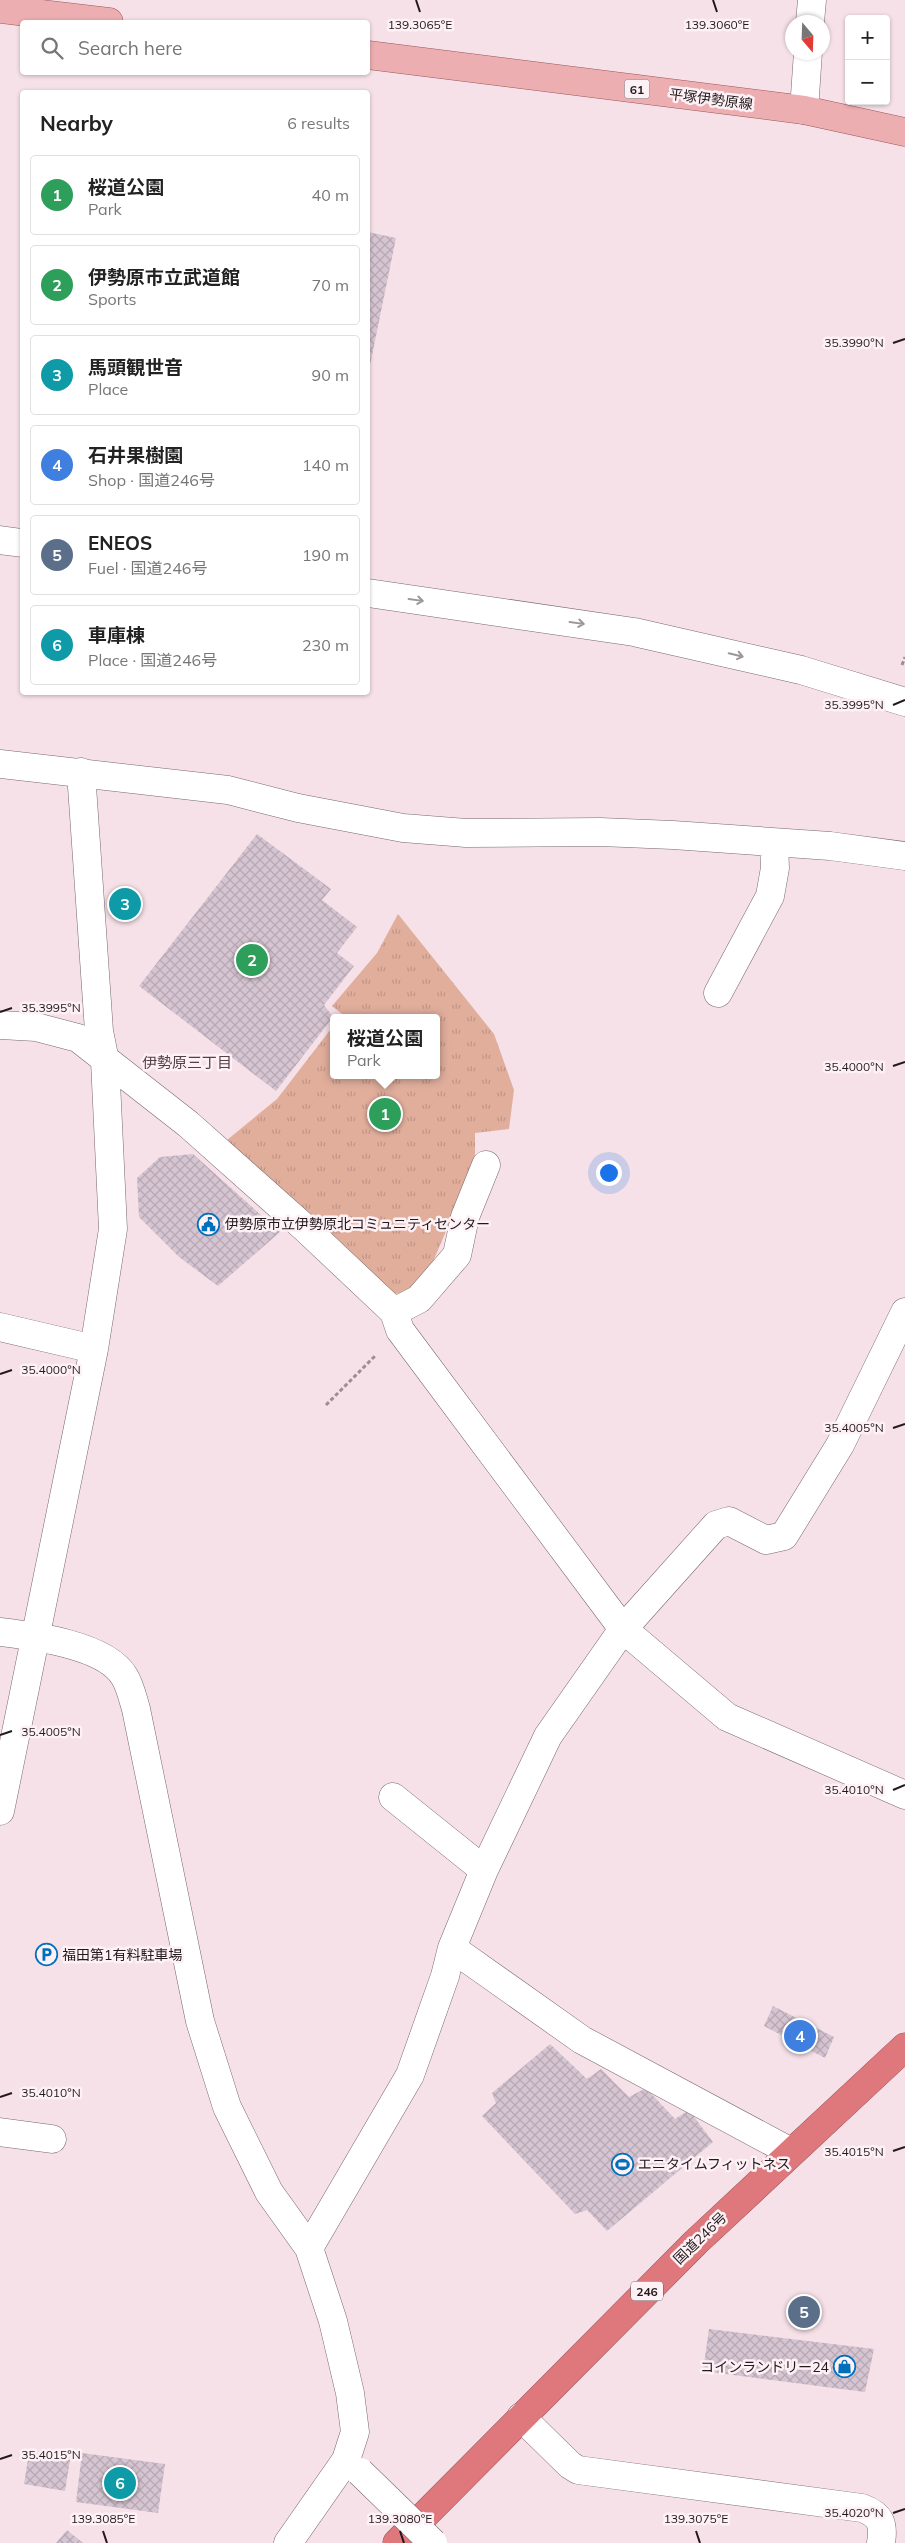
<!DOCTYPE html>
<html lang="en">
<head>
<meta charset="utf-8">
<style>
	:root { --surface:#fff; --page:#f2f2f2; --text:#222; --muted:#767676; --line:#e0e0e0; --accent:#d93025 }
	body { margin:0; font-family:Mulish,"Noto Sans JP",sans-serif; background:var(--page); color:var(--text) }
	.controls { position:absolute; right:15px; top:15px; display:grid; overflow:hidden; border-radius:5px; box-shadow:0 1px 4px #0004 }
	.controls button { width:45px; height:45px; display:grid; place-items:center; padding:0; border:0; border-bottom:1px solid var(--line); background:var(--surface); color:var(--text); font:25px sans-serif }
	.compass { position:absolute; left:785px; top:15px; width:45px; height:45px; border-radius:50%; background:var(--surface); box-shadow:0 1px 4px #0004; rotate:161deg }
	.you { position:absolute; left:608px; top:1172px; width:18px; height:18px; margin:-12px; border:4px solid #fff; border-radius:50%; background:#1a73e8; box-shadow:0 0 0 8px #1a73e833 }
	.badge { display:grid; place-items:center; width:32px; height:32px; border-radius:50%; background:var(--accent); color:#fff; font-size:16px; font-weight:700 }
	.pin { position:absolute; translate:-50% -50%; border:2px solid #fff; box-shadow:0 1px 5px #0006 }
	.popup { position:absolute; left:330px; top:1014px; width:110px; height:65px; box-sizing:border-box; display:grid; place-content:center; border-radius:5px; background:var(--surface); filter:drop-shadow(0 1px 4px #0005); font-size:16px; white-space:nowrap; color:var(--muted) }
	.popup b { font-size:19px; color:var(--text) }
	.popup::after { content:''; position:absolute; left:50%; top:100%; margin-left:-10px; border:10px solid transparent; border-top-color:var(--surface) }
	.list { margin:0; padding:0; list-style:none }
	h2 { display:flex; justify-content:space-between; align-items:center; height:65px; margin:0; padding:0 20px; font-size:21px }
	h2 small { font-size:16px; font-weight:400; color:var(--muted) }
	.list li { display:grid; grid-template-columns:32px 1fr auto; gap:15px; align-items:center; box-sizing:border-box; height:80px; margin:0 10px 10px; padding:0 10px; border:1px solid var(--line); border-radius:5px }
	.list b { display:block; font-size:19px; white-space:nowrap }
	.list p { margin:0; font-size:16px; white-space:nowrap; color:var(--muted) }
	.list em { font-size:16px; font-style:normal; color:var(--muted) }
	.icon { flex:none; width:28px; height:28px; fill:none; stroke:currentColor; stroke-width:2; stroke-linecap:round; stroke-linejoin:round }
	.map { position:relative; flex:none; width:905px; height:2543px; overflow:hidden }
	.search { position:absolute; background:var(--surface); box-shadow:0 1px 4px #0004; left:20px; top:20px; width:350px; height:55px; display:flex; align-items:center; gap:12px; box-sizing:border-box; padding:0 18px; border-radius:5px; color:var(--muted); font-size:19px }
	.panel { position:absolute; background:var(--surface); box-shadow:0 1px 4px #0004; left:20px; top:90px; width:350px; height:605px; border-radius:5px }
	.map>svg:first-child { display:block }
	.park { fill:url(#park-tufts) }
	.building { fill:url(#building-cross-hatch) }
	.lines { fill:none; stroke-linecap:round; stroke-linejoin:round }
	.minor-casing { stroke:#79676d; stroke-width:29 }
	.major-casing { stroke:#9c575b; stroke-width:29 }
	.highway-casing { stroke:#9c575b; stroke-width:29 }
	.path { stroke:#9d8e93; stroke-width:3; stroke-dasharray:4 2.5; stroke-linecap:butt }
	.minor { stroke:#fff; stroke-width:28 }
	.major { stroke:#ecaeb1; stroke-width:28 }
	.highway { stroke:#df787d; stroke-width:28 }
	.minor-bridge-casing { stroke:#79676d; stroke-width:29; stroke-linecap:butt }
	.minor-bridge { stroke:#fff; stroke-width:28 }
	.oneway { stroke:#9b9899 }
	.ticks { fill:none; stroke:#21191c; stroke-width:2 }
	.labels { text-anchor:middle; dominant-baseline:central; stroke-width:5; stroke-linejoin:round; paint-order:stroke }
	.shield { fill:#fef1f5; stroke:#635a5d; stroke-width:1 }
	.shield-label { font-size:12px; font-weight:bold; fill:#21191c }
	.street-label { font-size:14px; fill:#21191c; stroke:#fef1f5 }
	.poi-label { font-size:14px; fill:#21191c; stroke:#fef1f5; text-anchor:start }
	.neighbourhood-label { font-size:15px; fill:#524147; stroke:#fef1f5 }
	.ticks-label { font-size:12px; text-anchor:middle; fill:#21191c; stroke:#fef1f5; stroke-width:5; stroke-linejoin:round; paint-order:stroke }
</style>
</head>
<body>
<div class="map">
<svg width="905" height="2543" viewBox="0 0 905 2543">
	<defs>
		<pattern id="park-tufts" width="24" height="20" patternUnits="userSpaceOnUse" patternTransform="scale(1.25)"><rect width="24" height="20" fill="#e1ae9c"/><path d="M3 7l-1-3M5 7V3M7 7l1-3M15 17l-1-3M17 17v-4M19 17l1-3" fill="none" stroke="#c19586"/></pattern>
		<pattern id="building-cross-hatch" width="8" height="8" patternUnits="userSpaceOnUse" patternTransform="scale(1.25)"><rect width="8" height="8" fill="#d5c4d1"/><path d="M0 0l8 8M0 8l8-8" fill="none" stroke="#b7a8b3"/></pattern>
	</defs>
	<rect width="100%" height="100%" fill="#f6e1e8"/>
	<path class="park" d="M 398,914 L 494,1034 L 514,1090 L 509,1129 L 475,1133 L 475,1163 L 426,1278 L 405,1293 L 389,1294 L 310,1216 L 227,1140 L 277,1099 L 334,1025 L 334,1075 L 436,1075 L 436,1018 L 339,1018 L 342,1014 L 332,1006 L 377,953 Z"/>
	<path class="building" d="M 368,232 L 396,238 L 368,375 Z
		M 257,834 L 331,889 L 322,900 L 357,927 L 337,953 L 354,966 L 324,1005 L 333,1017 L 276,1091 L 139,986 Z
		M 193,1154 L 280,1232 L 218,1286 L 179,1257 L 139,1217 L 137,1178 L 160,1157 Z
		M 773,2006 L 834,2037 L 825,2058 L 764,2026 Z
		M 550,2044 L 587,2079 L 601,2069 L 629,2097 L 646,2088 L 675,2119 L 689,2110 L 713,2142 L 607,2231 L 587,2210 L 575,2214 L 482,2116 L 496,2103 L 492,2093 Z
		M 709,2329 L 874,2349 L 865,2392 L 703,2371 Z
		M 29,2453 L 70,2460 L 65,2491 L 24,2484 Z
		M 82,2453 L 165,2464 L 158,2513 L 76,2502 Z
		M 67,2530 L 83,2543 L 56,2543 Z"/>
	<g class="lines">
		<defs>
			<path id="minor" d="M 810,22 L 812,0
				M 804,110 L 808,52
				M 0,540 L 22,543
				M 368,593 L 634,632 L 801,670 L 905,702
				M 0,764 L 228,790 L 298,808 L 403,828 L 466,833 L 600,832 L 673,835 L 830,846 L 905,856
				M 718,993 L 770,896 L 775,868 L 774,844
				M 0,1025 L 36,1027 L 78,1038 L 188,1124 L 306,1229 L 394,1312 L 400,1330 L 623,1629 L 727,1717 L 905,1795
				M 394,1312 L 419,1299 L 457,1255 L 465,1217 L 486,1165
				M 0,1327 L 94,1349
				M 0,1632 C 34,1636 105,1645 124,1676 C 130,1685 133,1699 136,1709 L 200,2021 L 227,2107 L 269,2192 L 309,2248 L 333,2321 L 350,2393 L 355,2432 L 346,2460 L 288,2543
				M 393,1797 L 484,1870
				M 0,1811 L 94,1349 L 113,1229 L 105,1061 L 99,1031 L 81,772
				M 452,1948 L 582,2040 L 791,2152
				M 0,2132 L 52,2139
				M 309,2248 L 410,2075 L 445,1976 L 452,1948 L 484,1870 L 548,1736 L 623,1629 L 716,1525 L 729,1521 L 766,1540 L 784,1536 L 840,1445 L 905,1312
				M 521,2417 L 570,2465 L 578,2470 L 862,2508 C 881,2515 884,2524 881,2543"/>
			<path id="major" d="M 0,9 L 109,22
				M 368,55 L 804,110 L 905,132"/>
			<path id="highway" d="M 397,2543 L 696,2242 L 905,2047"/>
		</defs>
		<use href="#minor" class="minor-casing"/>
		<use href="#major" class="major-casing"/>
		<use href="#highway" class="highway-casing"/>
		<path class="path" d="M 902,665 L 905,657
			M 326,1405 L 375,1356"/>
		<use href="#minor" class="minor"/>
		<use href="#major" class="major"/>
		<use href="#highway" class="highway"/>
		<defs>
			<path id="minor-bridge" d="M 360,2472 L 433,2543"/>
		</defs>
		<use href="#minor-bridge" class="minor-bridge-casing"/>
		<use href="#minor-bridge" class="minor-bridge"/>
	</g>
	<defs><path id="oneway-shaft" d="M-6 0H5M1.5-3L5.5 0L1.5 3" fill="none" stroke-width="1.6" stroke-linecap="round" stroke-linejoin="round" transform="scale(1.25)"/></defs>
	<g class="oneway">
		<use href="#oneway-shaft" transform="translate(416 600) rotate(8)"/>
		<use href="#oneway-shaft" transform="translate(577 623) rotate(8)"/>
		<use href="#oneway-shaft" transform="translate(736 655) rotate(13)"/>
	</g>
	<path class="ticks" d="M 416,0 L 420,12M 713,0 L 717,12M 893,343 L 905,339M 893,705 L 905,700M 0,1012 L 12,1008M 893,1066 L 905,1062M 0,1374 L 12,1370M 893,1428 L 905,1424M 0,1735 L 12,1731M 893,1790 L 905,1785M 0,2097 L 12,2093M 893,2151 L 905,2147M 0,2459 L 12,2455M 893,2513 L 905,2509M 103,2531 L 107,2543M 400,2531 L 404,2543M 696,2531 L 700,2543"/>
	<defs>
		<symbol id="civic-ring" viewBox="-11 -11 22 22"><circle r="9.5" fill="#fef1f5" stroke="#026fba" stroke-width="1.5"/><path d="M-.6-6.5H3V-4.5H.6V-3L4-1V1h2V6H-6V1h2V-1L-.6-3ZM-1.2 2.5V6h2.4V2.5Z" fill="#026fba"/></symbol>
		<symbol id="parking-ring" viewBox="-11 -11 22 22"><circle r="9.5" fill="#fef1f5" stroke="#026fba" stroke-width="1.5"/><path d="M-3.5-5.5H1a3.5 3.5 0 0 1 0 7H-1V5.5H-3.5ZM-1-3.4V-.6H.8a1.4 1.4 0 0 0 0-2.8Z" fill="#026fba"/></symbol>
		<symbol id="stadium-ring" viewBox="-11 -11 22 22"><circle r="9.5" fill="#fef1f5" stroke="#026fba" stroke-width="1.5"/><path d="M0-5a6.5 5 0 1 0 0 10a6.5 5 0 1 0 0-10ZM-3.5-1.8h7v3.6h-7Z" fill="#026fba"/></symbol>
		<symbol id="shop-ring" viewBox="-11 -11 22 22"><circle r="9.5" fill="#fef1f5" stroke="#026fba" stroke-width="1.5"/><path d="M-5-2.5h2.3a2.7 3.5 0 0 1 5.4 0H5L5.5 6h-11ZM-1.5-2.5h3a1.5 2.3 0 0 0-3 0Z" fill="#026fba"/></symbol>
	</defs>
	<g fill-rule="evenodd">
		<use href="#civic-ring" x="196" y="1212" width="25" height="25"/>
		<use href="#parking-ring" x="34" y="1942" width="25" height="25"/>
		<use href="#stadium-ring" x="610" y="2152" width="25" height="25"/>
		<use href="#shop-ring" x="832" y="2354" width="25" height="25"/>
	</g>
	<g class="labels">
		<g class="shield">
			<rect x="624.5" y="79.5" width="25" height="19" rx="4"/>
			<rect x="631" y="2281.5" width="32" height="19" rx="4"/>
		</g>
		<g class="shield-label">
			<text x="637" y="89">61</text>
			<text x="647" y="2291">246</text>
		</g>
		<g class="street-label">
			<text transform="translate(711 99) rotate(7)">平塚伊勢原線</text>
			<text transform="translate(700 2238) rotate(-44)">国道246号</text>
		</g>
		<g class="poi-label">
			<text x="225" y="1224">伊勢原市立伊勢原北コミュニティセンター</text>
			<text x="62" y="1955">福田第1有料駐車場</text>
			<text x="638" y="2164">エニタイムフィットネス</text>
			<text x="829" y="2367" text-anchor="end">コインランドリー24</text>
		</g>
		<g class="neighbourhood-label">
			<text x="187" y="1062">伊勢原三丁目</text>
		</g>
	</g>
	<g class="ticks-label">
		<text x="420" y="29">139.3065°E</text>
		<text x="717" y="29">139.3060°E</text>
		<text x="854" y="347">35.3990°N</text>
		<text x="854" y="709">35.3995°N</text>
		<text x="51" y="1012">35.3995°N</text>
		<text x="854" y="1071">35.4000°N</text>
		<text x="51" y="1374">35.4000°N</text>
		<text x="854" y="1432">35.4005°N</text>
		<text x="51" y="1736">35.4005°N</text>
		<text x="854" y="1794">35.4010°N</text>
		<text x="51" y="2097">35.4010°N</text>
		<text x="854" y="2156">35.4015°N</text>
		<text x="51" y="2459">35.4015°N</text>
		<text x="854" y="2517">35.4020°N</text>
		<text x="103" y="2523">139.3085°E</text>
		<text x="400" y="2523">139.3080°E</text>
		<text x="696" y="2523">139.3075°E</text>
	</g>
</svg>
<div class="controls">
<button>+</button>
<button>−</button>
</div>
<svg class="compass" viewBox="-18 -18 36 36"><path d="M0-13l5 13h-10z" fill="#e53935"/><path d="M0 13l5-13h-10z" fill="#767676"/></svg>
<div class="you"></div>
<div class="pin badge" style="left:385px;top:1114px;background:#2e9e5b">1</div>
<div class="popup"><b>桜道公園</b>Park</div>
<div class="pin badge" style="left:252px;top:960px;background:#2e9e5b">2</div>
<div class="pin badge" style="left:125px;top:904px;background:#0f9aa8">3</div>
<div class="pin badge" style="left:800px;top:2036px;background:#3f7fe0">4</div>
<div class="pin badge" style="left:804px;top:2312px;background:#5c6f8a">5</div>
<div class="pin badge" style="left:120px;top:2483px;background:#0f9aa8">6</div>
<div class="search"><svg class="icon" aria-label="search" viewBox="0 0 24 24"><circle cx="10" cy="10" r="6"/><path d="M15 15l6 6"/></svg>Search here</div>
<section class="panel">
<h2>Nearby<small>6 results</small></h2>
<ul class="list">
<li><span class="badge" style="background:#2e9e5b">1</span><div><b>桜道公園</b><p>Park</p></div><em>40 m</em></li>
<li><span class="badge" style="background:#2e9e5b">2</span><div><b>伊勢原市立武道館</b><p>Sports</p></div><em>70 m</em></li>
<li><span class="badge" style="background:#0f9aa8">3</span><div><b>馬頭観世音</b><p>Place</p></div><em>90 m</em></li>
<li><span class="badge" style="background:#3f7fe0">4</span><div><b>石井果樹園</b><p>Shop · 国道246号</p></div><em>140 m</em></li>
<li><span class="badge" style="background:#5c6f8a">5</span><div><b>ENEOS</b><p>Fuel · 国道246号</p></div><em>190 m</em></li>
<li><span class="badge" style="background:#0f9aa8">6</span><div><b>車庫棟</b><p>Place · 国道246号</p></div><em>230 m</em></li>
</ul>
</section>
</div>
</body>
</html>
